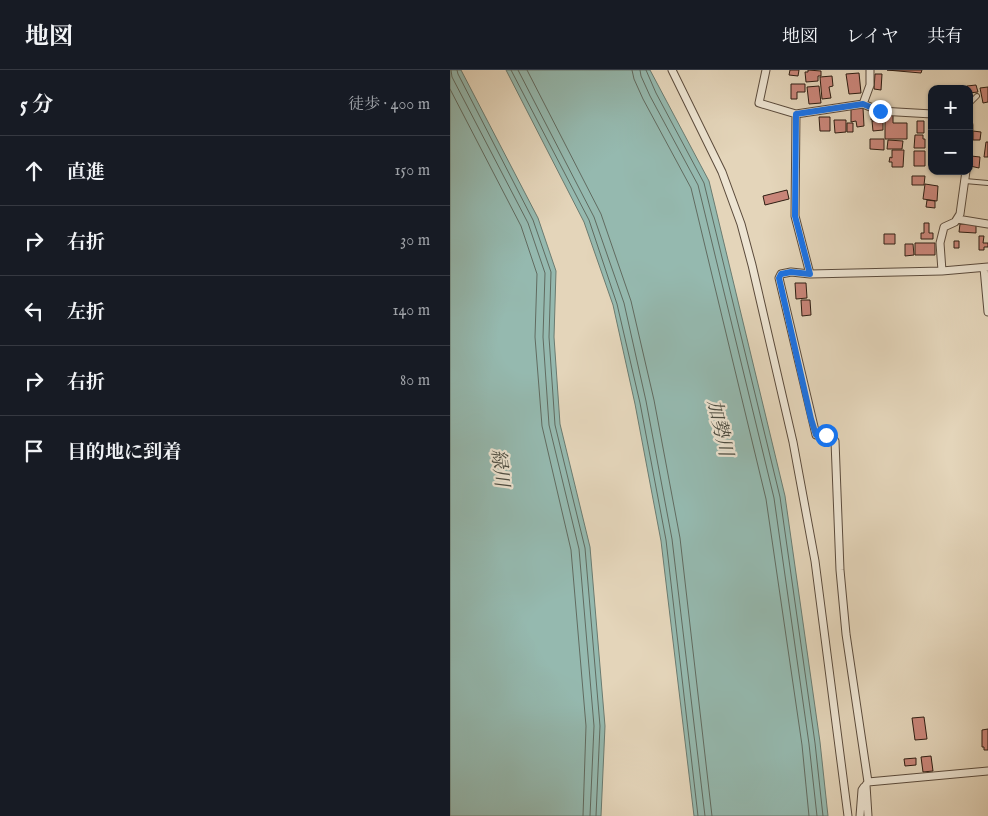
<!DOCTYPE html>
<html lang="ja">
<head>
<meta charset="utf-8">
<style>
	:root { --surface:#171b24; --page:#20242c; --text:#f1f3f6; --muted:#9ea1a6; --line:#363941 }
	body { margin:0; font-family:"IM FELL English","Noto Serif JP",serif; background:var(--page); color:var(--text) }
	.controls { position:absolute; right:15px; top:15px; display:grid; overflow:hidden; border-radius:10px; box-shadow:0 1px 4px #0004 }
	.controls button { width:45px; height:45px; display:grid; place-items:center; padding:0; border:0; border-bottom:1px solid var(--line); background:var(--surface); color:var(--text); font:25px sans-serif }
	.stop { position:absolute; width:15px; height:15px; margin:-11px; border:4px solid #1a73e8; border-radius:50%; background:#fff }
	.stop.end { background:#1a73e8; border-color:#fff; box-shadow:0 1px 5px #0008 }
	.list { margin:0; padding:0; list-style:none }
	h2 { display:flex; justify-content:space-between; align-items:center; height:65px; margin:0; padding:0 20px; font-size:21px }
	h2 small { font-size:16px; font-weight:400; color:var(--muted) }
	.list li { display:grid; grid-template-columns:32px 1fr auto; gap:15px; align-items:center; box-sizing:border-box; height:70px; padding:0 20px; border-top:1px solid var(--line) }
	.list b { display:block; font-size:19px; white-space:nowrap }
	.list em { font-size:16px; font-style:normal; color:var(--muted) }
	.icon { flex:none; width:28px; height:28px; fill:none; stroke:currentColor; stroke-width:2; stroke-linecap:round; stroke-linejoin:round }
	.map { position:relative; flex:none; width:538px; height:746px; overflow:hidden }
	header { display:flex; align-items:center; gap:30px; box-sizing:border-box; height:70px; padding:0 25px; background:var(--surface); border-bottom:1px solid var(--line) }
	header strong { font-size:24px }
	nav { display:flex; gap:28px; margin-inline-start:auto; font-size:18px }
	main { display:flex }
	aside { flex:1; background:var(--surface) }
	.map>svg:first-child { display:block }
	.water { fill:#95b9af; stroke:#6b7b70 }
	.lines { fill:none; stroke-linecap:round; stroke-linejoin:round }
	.shore { stroke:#616b60; stroke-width:1 }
	.building { fill:#ca867a; stroke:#2d1d12 }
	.lane-casing { stroke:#5b4b3c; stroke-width:6 }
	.street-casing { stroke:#5b4b3c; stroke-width:9 }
	.lane { stroke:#ede4d2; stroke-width:4 }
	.street { stroke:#ede4d2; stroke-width:7 }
	.route { stroke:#1a73e8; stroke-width:6 }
	.labels { text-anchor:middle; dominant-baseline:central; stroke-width:4.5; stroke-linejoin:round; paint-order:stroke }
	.water-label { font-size:19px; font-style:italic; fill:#4c4c41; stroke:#ede4d2 }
</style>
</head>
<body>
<header>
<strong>地図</strong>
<nav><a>地図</a><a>レイヤ</a><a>共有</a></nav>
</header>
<main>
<aside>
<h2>5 分<small>徒歩 · 400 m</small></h2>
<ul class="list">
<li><svg class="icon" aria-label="ahead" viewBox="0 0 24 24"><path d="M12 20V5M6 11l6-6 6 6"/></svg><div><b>直進</b></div><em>150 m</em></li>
<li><svg class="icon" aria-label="right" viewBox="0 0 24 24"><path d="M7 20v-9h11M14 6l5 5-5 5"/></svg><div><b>右折</b></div><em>30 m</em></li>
<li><svg class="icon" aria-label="left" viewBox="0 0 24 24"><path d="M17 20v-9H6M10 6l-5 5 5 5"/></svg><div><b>左折</b></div><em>140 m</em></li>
<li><svg class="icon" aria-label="right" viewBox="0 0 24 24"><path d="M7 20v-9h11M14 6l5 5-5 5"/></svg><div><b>右折</b></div><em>80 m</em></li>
<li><svg class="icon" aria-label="arrive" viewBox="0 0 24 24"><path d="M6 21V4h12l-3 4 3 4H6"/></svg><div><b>目的地に到着</b></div></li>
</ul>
</aside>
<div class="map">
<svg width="538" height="746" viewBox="0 0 538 746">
	<rect width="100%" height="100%" fill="#e4d5ba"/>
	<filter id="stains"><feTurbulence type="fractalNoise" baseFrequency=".004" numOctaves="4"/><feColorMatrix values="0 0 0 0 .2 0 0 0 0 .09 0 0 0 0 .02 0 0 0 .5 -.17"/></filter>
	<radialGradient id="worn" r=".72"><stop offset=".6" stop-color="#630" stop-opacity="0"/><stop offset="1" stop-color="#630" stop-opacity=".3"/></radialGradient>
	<path class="water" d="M 0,0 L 11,0 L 88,148 L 106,201 L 104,267 L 110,354 L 140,477 L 155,656 L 151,746 L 0,746 Z
		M 56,0 L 200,0 L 259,111 L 335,426 L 370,672 L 378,746 L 244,746 L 211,471 L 185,334 L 163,235 L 134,152 Z"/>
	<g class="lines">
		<path class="shore" d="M 1,0 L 2,7 L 78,153 L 95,203 L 93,267 L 99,355 L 129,479 L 144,656 L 140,746
			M 7,0 L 8,4 L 83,150 L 101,202 L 99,267 L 105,355 L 135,478 L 150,656 L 146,746
			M 61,0 L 139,150 L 167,234 L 190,333 L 216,470 L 248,746
			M 68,0 L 144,147 L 174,233 L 196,331 L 222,469 L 255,746
			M 77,0 L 151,144 L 181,231 L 204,330 L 230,468 L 262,746
			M 182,0 L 184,9 L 193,29 L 241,118 L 316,429 L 352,675 L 359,746
			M 190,0 L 191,6 L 200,26 L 248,115 L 324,428 L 359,674 L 367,746
			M 196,0 L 206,23 L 254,113 L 330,427 L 365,673 L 373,746
			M 0,19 L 71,156 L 87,204 L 85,267 L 92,356 L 121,480 L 136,656 L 133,746"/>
	</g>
	<path class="building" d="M 340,0 L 349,0 L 348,6 L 339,5 Z
		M 358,0 L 371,1 L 371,6 L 368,6 L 368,11 L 356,12 L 355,2 L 358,2 Z
		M 437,0 L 472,0 L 471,3 Z
		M 409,3 L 411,23 L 399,24 L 396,4 Z
		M 425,4 L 432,4 L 431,20 L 424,19 Z
		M 382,6 L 383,16 L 379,17 L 381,28 L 372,29 L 370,7 Z
		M 341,14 L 355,14 L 355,22 L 347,22 L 347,29 L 341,29 Z
		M 526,15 L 528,22 L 519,23 L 519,19 L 517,16 Z
		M 369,16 L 371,33 L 359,34 L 357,17 Z
		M 538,17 L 538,32 L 533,33 L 530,18 Z
		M 401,38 L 413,38 L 414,56 L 407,57 L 406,51 L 401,52 Z
		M 422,41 L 431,43 L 431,50 L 421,50 Z
		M 435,45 L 443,45 L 443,53 L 457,53 L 457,69 L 435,69 Z
		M 369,47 L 380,47 L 380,61 L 370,61 Z
		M 384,50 L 396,50 L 396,62 L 385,63 Z
		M 422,51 L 433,51 L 433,60 L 423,61 Z
		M 467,51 L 474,51 L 474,63 L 467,63 Z
		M 397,53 L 403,53 L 403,62 L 397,62 Z
		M 523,61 L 531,62 L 530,70 L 523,70 Z
		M 465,65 L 473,65 L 473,69 L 475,69 L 475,78 L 464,78 Z
		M 420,69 L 434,69 L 434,80 L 420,79 Z
		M 438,70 L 453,71 L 452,79 L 437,79 Z
		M 536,72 L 538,72 L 538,87 L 534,87 Z
		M 442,80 L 454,80 L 453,97 L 442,97 L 442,92 L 439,92 L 440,87 L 442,88 Z
		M 464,81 L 475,81 L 475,96 L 464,96 Z
		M 521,86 L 530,87 L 529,98 L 520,96 Z
		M 462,106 L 475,106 L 474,115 L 462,115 Z
		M 475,114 L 488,116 L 487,131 L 473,129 Z
		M 337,120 L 339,129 L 315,135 L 313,126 Z
		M 477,130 L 485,131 L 485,138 L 476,137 Z
		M 474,153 L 479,153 L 479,163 L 483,163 L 483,169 L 471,169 L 471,163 L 474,163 Z
		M 510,154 L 526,154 L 526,163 L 509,162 Z
		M 434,164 L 445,164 L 445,174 L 434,174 Z
		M 529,166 L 534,166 L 533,173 L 538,173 L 538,177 L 534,177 L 534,180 L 529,180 Z
		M 504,171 L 509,171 L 509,178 L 504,178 Z
		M 465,173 L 485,173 L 485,185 L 465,185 Z
		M 455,174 L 463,174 L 464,185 L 455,186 Z
		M 345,213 L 356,213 L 357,228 L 346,229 Z
		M 351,230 L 360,230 L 361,245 L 352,246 Z
		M 474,647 L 477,669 L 465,670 L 462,648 Z
		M 538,659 L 538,680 L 534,680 L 534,677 L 532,677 L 532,660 Z
		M 481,686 L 483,701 L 473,702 L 471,687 Z
		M 466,688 L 466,695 L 455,696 L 454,689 Z"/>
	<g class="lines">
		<defs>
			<path id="lane" d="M 519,34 L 527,26
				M 515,111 L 538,113"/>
			<path id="street" d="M 222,0 L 272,102 L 291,154 L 302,195 L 343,372 L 365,491 L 398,746
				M 316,0 L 309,33 L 346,44
				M 413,34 L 420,15 L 420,0
				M 519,55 L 519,67
				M 507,149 L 538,154
				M 534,198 L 538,242
				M 492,201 L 490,173 L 494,157 L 505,152 L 510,144 L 516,101
				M 360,204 L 345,146 L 346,44 L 413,34 L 430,41 L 482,44
				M 418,712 L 538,701
				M 410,746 L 412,720 L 414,717
				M 418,746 L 416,715 L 418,712 L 396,564 L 390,500 L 385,371 L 381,366 L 366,365 L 329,208 L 331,204 L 341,202 L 360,204 L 492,201 L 538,197"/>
		</defs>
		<use href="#lane" class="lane-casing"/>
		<use href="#street" class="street-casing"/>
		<use href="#lane" class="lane"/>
		<use href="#street" class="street"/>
	</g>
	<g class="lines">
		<path class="route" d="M 376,365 L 366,365 L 361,349 L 329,208 L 331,204 L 341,202 L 360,204 L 345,146 L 346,44 L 413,34 L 430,41"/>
	</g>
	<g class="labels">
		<g class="water-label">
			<text transform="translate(269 358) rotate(77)">加勢川</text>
			<text transform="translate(49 398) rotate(83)">緑川</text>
		</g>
	</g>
	<rect width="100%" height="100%" filter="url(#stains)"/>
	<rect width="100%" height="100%" fill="url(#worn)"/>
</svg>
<div class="controls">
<button>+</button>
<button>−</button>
</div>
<div class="stop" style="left:376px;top:365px"></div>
<div class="stop end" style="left:430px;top:41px"></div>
</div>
</main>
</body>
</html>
